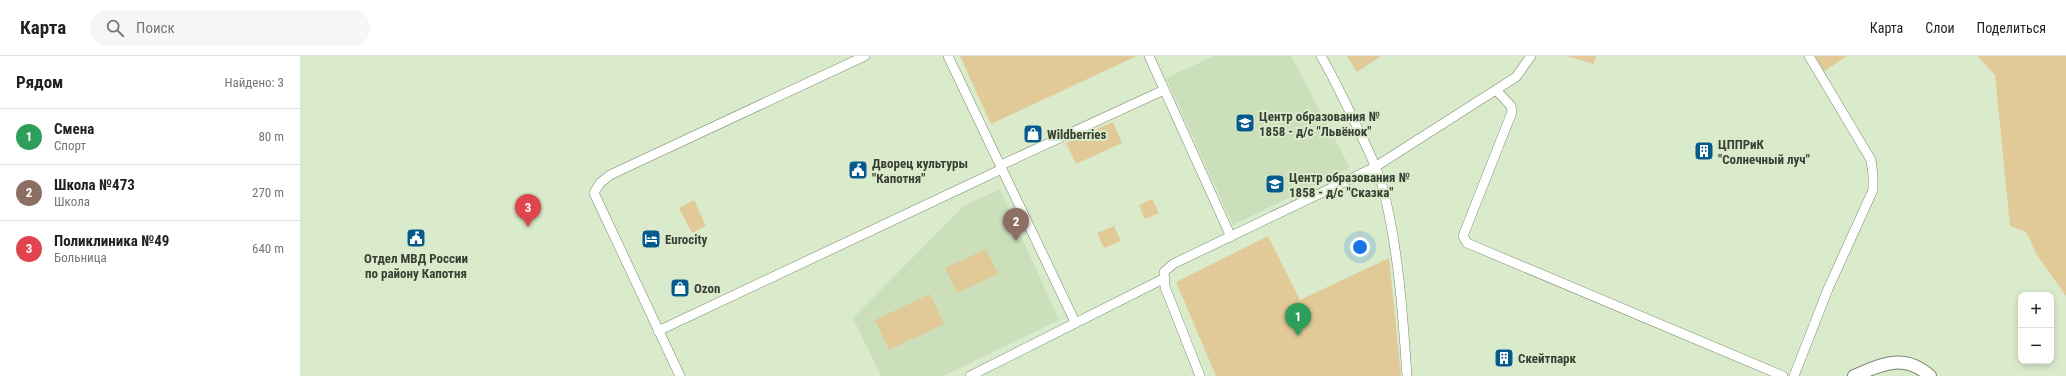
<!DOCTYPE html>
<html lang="ru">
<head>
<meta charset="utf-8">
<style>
	:root { --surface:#fff; --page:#f6f6f6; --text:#222; --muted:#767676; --line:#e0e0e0; --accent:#111827 }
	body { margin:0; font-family:"Roboto Condensed",sans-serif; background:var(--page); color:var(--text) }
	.controls { position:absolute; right:12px; bottom:12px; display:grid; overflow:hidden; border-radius:8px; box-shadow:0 2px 6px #0003 }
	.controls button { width:36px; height:36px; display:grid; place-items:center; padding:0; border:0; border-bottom:1px solid var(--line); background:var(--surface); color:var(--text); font:20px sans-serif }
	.you { position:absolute; left:1060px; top:191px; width:14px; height:14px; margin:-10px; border:3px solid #fff; border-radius:50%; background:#1a73e8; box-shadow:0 0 0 6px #1a73e833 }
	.badge { display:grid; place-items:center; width:26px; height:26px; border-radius:50%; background:var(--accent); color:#fff; font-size:13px; font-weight:700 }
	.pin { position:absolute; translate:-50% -33px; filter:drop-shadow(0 1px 2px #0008) }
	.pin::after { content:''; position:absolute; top:21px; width:14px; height:12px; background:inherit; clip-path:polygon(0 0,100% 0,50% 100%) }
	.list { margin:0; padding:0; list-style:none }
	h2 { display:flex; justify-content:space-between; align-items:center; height:52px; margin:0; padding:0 16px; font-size:17px }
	h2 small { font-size:13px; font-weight:400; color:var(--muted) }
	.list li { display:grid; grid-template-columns:26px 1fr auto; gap:12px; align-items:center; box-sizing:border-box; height:56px; padding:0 16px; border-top:1px solid var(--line) }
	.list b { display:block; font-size:15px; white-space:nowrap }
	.list p { margin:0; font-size:13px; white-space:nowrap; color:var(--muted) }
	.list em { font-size:13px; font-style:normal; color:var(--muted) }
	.icon { flex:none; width:22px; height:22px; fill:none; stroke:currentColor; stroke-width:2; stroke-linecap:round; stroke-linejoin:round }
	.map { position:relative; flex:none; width:1766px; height:320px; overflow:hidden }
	header { display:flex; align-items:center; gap:24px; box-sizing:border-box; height:56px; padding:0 20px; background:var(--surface); border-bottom:1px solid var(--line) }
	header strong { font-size:19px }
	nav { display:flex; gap:22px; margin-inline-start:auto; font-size:14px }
	.search { width:280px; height:36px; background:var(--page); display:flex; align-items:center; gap:10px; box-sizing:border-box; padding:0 14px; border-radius:22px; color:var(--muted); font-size:15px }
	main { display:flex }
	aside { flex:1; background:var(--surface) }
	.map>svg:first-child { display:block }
	.built { fill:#cadfba }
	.green { fill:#e1ca97 }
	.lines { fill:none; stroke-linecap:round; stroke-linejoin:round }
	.minor-casing { stroke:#7b8a6e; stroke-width:10 }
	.major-casing { stroke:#7b8a6e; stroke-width:14 }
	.minor { stroke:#fff; stroke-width:9 }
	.major { stroke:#fff; stroke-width:12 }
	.labels { text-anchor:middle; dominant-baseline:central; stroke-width:4; stroke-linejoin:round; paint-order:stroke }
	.poi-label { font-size:13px; font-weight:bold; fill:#393f33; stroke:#daebcc; text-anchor:start }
</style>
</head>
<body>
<header>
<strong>Карта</strong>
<div class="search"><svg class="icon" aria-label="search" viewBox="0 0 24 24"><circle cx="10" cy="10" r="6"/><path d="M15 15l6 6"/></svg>Поиск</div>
<nav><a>Карта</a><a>Слои</a><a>Поделиться</a></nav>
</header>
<main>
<aside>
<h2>Рядом<small>Найдено: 3</small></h2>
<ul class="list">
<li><span class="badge" style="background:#2e9e5b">1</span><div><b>Смена</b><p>Спорт</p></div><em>80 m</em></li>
<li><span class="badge" style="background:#8d6e63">2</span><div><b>Школа №473</b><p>Школа</p></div><em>270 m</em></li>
<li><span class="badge" style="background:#e0444e">3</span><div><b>Поликлиника №49</b><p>Больница</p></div><em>640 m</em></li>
</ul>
</aside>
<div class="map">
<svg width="1766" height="320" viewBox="0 0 1766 320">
	<rect width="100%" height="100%" fill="#daebcc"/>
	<path class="built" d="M 914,0 L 991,0 L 1050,112 L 933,169 L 866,22 Z
		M 700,133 L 759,264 L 643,320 L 581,320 L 553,262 L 664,150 Z"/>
	<path class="green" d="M 660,0 L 837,0 L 691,68 Z
		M 1047,0 L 1081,0 L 1057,16 Z
		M 1267,0 L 1296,0 L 1294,8 Z
		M 1515,0 L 1547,0 L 1523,16 Z
		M 1677,0 L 1766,0 L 1766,240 L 1737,199 L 1726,176 L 1710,170 L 1695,19 Z
		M 813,66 L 822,87 L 776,108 L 766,87 Z
		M 852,143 L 859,157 L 845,163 L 839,149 Z
		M 394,144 L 406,170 L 392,177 L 379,152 Z
		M 814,170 L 821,185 L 804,192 L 797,177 Z
		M 968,180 L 1000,244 L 1089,202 L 1101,320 L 916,320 L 876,226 Z
		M 686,193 L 698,218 L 657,237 L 645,212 Z
		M 630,238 L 644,268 L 589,294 L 575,264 Z"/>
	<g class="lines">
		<defs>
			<path id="minor" d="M 648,0 L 775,266
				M 849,0 L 931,181
				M 1021,0 C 1035,24 1046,48 1058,73 C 1067,91 1076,110 1082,129 C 1098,187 1103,260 1107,320
				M 1196,34 L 1211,50 L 1212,56 L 1163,180 L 1167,187 L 1483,320
				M 701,109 L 864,34
				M 358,275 L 702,113
				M 380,320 L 294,137 L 300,127 L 310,119 L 565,0
				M 670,320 L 863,223
				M 900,320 L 865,231 L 864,216 L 873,208 L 1075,111 L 1216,21 L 1231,0
				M 1494,320 L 1528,233 L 1573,134 L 1573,119 L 1571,104 L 1509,0"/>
			<path id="major" d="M 1554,320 C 1582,308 1604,297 1630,320"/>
		</defs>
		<use href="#minor" class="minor-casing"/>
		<use href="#major" class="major-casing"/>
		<use href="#minor" class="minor"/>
		<use href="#major" class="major"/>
	</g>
	<defs>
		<symbol id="school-square" viewBox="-11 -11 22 22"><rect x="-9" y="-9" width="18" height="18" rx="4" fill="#045a8c" stroke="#daebcc"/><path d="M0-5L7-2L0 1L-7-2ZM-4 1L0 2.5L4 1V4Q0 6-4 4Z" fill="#fff"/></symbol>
		<symbol id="shop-square" viewBox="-11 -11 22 22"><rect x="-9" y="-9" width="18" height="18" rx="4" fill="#045a8c" stroke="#daebcc"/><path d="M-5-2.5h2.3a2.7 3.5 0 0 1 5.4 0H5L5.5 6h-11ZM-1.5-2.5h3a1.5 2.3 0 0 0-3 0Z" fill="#fff"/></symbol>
		<symbol id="building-square" viewBox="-11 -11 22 22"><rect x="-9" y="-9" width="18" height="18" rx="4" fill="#045a8c" stroke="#daebcc"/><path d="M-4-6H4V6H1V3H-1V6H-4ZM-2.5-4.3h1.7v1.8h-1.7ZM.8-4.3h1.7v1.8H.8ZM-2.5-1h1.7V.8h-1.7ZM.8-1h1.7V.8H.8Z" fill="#fff"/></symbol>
		<symbol id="civic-square" viewBox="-11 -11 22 22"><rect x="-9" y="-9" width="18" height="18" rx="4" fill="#045a8c" stroke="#daebcc"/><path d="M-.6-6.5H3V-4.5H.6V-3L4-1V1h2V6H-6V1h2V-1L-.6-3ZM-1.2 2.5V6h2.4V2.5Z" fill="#fff"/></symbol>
		<symbol id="hotel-square" viewBox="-11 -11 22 22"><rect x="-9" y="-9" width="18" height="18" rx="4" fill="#045a8c" stroke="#daebcc"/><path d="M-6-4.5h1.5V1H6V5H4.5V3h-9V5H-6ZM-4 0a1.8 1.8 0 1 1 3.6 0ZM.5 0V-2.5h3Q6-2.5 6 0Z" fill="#fff"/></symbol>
	</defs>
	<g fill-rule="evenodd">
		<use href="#school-square" x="934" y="56" width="22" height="22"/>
		<use href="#shop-square" x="722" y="67" width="22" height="22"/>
		<use href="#building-square" x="1393" y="84" width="22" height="22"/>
		<use href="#civic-square" x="547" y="103" width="22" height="22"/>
		<use href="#school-square" x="964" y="117" width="22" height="22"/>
		<use href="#civic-square" x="105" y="171" width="22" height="22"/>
		<use href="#hotel-square" x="340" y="172" width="22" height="22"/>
		<use href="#shop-square" x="369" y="221" width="22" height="22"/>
		<use href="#building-square" x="1193" y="291" width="22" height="22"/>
	</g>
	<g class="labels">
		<g class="poi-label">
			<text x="959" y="60">Центр образования №<tspan x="959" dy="15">1858 - д/с "Львёнок"</tspan></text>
			<text x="747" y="78">Wildberries</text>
			<text x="1418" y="88">ЦППРиК<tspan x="1418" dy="15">"Солнечный луч"</tspan></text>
			<text x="572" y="107">Дворец культуры<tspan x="572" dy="15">"Капотня"</tspan></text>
			<text x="989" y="121">Центр образования №<tspan x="989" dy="15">1858 - д/с "Сказка"</tspan></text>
			<text x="365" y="183">Eurocity</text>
			<text x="116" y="202" text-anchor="middle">Отдел МВД России<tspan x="116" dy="15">по району Капотня</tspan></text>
			<text x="394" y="232">Ozon</text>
			<text x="1218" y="302">Скейтпарк</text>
		</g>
	</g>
</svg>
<div class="controls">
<button>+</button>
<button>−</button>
</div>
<div class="you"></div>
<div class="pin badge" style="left:998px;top:280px;background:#2e9e5b">1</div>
<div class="pin badge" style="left:716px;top:185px;background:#8d6e63">2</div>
<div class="pin badge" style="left:228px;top:171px;background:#e0444e">3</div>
</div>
</main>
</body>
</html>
